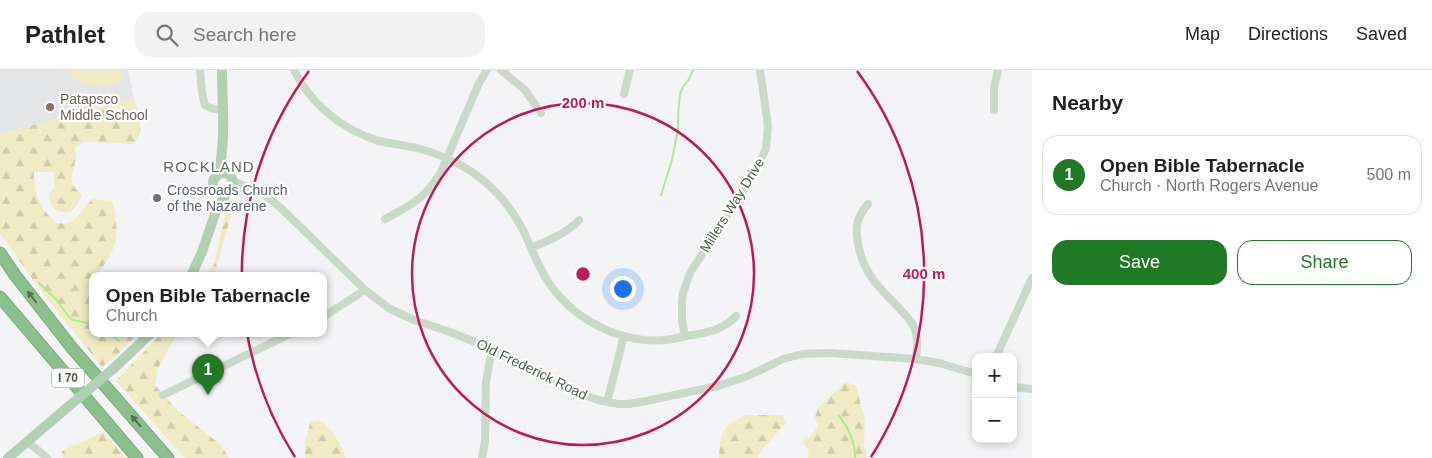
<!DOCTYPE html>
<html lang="en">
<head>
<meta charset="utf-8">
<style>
	:root { --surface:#fff; --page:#f2f2f2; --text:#222; --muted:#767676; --line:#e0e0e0; --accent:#217827 }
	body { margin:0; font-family:Helvetica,sans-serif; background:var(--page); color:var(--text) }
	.controls { position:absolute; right:15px; bottom:15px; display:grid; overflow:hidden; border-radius:10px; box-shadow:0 2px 8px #0003 }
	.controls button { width:45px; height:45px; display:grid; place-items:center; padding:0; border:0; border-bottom:1px solid var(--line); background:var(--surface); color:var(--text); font:25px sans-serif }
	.you { position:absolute; left:622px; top:218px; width:18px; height:18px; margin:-12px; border:4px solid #fff; border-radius:50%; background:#1a73e8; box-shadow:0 0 0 8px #1a73e833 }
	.badge { display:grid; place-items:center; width:32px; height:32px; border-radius:50%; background:var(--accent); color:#fff; font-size:16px; font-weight:700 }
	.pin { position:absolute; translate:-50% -41px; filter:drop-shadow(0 1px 2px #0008) }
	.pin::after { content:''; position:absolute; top:26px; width:18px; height:15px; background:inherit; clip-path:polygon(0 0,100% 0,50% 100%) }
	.popup { position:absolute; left:89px; top:202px; width:238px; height:65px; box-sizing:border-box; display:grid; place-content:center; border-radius:10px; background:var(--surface); filter:drop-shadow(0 1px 4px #0005); font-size:16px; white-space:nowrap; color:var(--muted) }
	.popup b { font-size:19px; color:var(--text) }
	.popup::after { content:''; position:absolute; left:50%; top:100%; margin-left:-10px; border:10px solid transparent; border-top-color:var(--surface) }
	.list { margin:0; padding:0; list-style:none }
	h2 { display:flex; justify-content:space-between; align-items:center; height:65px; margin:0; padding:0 20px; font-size:21px }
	h2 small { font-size:16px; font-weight:400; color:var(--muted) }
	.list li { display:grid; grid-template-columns:32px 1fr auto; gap:15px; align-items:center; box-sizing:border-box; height:80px; margin:0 10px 10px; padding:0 10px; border:1px solid var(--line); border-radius:15px }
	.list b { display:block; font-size:19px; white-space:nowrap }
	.list p { margin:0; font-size:16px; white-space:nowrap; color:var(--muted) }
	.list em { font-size:16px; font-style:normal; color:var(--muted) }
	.actions { display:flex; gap:10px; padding:15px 20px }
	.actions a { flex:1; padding:11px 0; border:1px solid var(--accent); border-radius:15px; text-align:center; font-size:18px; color:var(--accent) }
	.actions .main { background:var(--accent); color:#fff }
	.icon { flex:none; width:28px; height:28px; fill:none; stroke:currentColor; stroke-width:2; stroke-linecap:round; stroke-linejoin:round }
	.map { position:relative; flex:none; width:1032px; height:388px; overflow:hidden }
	header { display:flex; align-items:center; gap:30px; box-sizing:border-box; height:70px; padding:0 25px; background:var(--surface); border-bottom:1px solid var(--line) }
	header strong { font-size:24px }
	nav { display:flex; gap:28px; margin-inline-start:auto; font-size:18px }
	.search { width:350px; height:45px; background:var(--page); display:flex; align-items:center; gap:12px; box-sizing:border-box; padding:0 18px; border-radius:15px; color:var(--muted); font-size:19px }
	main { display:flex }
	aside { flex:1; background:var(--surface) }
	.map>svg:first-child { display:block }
	.education { fill:#e4e5e6 }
	.forest { fill:url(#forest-firs) }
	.park { fill:#f0ebc4 }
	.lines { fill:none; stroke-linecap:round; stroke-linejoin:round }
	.stream { stroke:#abeb92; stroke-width:2 }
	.highway-casing { stroke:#77ab79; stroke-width:13 }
	.minor { stroke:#cbd9ca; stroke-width:8 }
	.major { stroke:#b4d0b4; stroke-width:10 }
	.highway { stroke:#8cbf8e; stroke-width:11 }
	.major-bridge { stroke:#b4d0b4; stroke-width:10 }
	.oneway { fill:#556e55 }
	.ring { fill:none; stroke:#c2185b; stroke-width:2.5 }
	.education-dot { fill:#8d6e63; stroke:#fff; stroke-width:2 }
	.worship-dot { fill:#6b7280; stroke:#fff; stroke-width:2 }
	.labels { text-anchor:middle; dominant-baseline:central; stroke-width:4.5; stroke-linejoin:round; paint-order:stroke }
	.shield { fill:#fff; stroke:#819081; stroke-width:1 }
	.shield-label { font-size:12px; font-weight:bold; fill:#4b604b }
	.education-label { font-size:14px; fill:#785e54; stroke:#fff; text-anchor:start }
	.worship-label { font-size:14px; fill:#5b616d; stroke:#fff; text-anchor:start }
	.street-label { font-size:14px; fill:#4b604b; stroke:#fff }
	.neighbourhood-label { font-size:15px; letter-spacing:1px; fill:#5f6860; stroke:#fff }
	.centre { fill:#c2185b; stroke:#fff; stroke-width:2.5 }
	.ring-label { font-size:15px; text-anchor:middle; font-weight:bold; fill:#c2185b; stroke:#fff; stroke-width:4.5; stroke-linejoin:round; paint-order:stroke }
</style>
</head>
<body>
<header>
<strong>Pathlet</strong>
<div class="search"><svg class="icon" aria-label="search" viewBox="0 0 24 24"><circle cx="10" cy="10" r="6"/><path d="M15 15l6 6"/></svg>Search here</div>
<nav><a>Map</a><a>Directions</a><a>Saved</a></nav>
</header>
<main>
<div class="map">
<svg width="1032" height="388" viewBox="0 0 1032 388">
	<defs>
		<pattern id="forest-firs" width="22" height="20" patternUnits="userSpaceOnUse" patternTransform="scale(1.25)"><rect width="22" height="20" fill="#f0ebc4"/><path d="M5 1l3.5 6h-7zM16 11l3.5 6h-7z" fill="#cfccaa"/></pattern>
	</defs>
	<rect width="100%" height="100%" fill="#f4f3f5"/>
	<path class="education" d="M 0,0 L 128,0 L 134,28 L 0,64 Z"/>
	<path class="forest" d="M 134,28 L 139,46 L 141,61 L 134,74 L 84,72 L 75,77 L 76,87 L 71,110 L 75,118 L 82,125 C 75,141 70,147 54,139 L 49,129 L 49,124 L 55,118 L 53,102 L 34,102 C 34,127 39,134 55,153 C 58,153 64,154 68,153 C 80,149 83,136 93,129 L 112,131 C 116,146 119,164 113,179 C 110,188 101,198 96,206 L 93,206 L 93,211 L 87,220 L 90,230 L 93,232 L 93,264 L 138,264 L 116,286 L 102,297 L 47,229 L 0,164 L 0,64 Z
		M 230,131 L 239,131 L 231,146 L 214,206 L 206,206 L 214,194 L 226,141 Z
		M 161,264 L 177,264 L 158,298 L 155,315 L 178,341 L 221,375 L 229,388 L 185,388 L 116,311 Z
		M 846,312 L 856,316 L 865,350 L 864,377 L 868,388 L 808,388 L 809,382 L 803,372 L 813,364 L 818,356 L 815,347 L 818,338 Z
		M 745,345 L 782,345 L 786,353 L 762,380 L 758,388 L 719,388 C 721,361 721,358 745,345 Z
		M 318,350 C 334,359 339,372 346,388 L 305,388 L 305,372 L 310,353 Z
		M 103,362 L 126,388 L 63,388 L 62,381 Z"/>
	<path class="park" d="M 65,0 L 121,0 L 123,10 C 104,23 80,16 65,0 Z"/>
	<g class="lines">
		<path class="stream" d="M 661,125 L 672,90 L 678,59 L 678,45 L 680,24 L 683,17 L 689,9 L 693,0
			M 39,213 L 56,229 L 69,247 L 73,250 L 93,254
			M 112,264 L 119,271
			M 839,346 C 848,357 856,374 855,388"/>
		<defs>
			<path id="highway" d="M 0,183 L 15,205 L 72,278 L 168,388
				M 0,227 L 137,388"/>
		</defs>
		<use href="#highway" class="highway-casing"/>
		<path class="minor" d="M 200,0 L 202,23 L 205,35 L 213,39 L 222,40
			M 294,0 C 311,35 343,60 379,71 C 392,74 404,75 417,78 C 436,83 456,91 472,102 C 494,117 512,138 524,162 C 532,179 538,197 549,213 C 565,237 588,253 614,263 C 634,270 657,273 678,268 C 699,263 721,263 736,246
			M 501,0 L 525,20 L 541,43
			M 624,24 L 630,0
			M 994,40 L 994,18 L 998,0
			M 233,111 L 264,124 L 282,139 L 365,220 L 390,239 L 414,250 L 450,262 L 485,276 L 574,321 L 598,330 L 618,334 L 629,334 L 646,331 L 718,316 L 748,306 L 783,289 L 802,284 L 830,283 L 916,289 L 939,293 L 976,304
			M 231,119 L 246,118
			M 868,134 C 857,147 855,156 858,173 C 862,201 879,218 898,237 C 903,243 909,248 913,255 C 919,266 917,277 916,289
			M 385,149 C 411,135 425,129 441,102 L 479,13 L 487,0
			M 531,178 C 549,170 566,164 579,150
			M 323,247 L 365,220
			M 685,266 L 682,251 L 682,231 L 683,223 L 690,203 L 757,99 L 766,78 L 768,56 L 760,0
			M 996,287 L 1032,208
			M 1013,317 L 1032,319
			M 163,325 L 290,264
			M 607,332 L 624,266
			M 27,371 L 47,388
			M 482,388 L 485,371 L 486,312 L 492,279"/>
		<path class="major" d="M213 113a10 10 0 1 1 20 0a10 10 0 1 1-20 0Z
			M 217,106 C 227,76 222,32 222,0
			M 191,206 L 202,182 L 216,141 L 227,122
			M 113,299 L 150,264
			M 8,388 L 69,336"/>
		<use href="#highway" class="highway"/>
		<path class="major-bridge" d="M 69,336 L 113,299"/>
	</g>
	<defs><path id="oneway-solid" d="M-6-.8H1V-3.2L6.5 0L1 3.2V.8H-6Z" transform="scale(1.25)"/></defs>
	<g class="oneway">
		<use href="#oneway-solid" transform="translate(32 227) rotate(-128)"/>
		<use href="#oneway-solid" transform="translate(136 351) rotate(-131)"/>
	</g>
	<g class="ring">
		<circle cx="583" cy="204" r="171"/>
		<path d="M295 387A341 341 0 0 1 309 1M857 1A341 341 0 0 1 871 387"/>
	</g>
	<circle class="education-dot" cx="50" cy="37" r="5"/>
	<circle class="worship-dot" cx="157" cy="128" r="5"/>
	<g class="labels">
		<rect class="shield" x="52" y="298.5" width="32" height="19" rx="4"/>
		<g class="shield-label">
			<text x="68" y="308">I 70</text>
		</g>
		<g class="education-label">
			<text x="60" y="29">Patapsco<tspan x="60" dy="16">Middle School</tspan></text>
		</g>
		<g class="worship-label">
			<text x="167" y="120">Crossroads Church<tspan x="167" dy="16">of the Nazarene</tspan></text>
		</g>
		<g class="street-label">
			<text transform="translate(732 135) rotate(-58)">Millers Way Drive</text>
			<text transform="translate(532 299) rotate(26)">Old Frederick Road</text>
		</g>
		<g class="neighbourhood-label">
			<text x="209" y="96">ROCKLAND</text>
		</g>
	</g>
	<circle cx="583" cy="204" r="8" class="centre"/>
	<g class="ring-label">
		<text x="583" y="38">200 m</text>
		<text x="924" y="209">400 m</text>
	</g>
</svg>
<div class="controls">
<button>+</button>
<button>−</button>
</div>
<div class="you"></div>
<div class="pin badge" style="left:208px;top:325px">1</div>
<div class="popup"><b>Open Bible Tabernacle</b>Church</div>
</div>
<aside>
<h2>Nearby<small></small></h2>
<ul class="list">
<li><span class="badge">1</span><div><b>Open Bible Tabernacle</b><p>Church · North Rogers Avenue</p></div><em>500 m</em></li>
</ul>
<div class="actions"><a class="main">Save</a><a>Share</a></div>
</aside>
</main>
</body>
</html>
